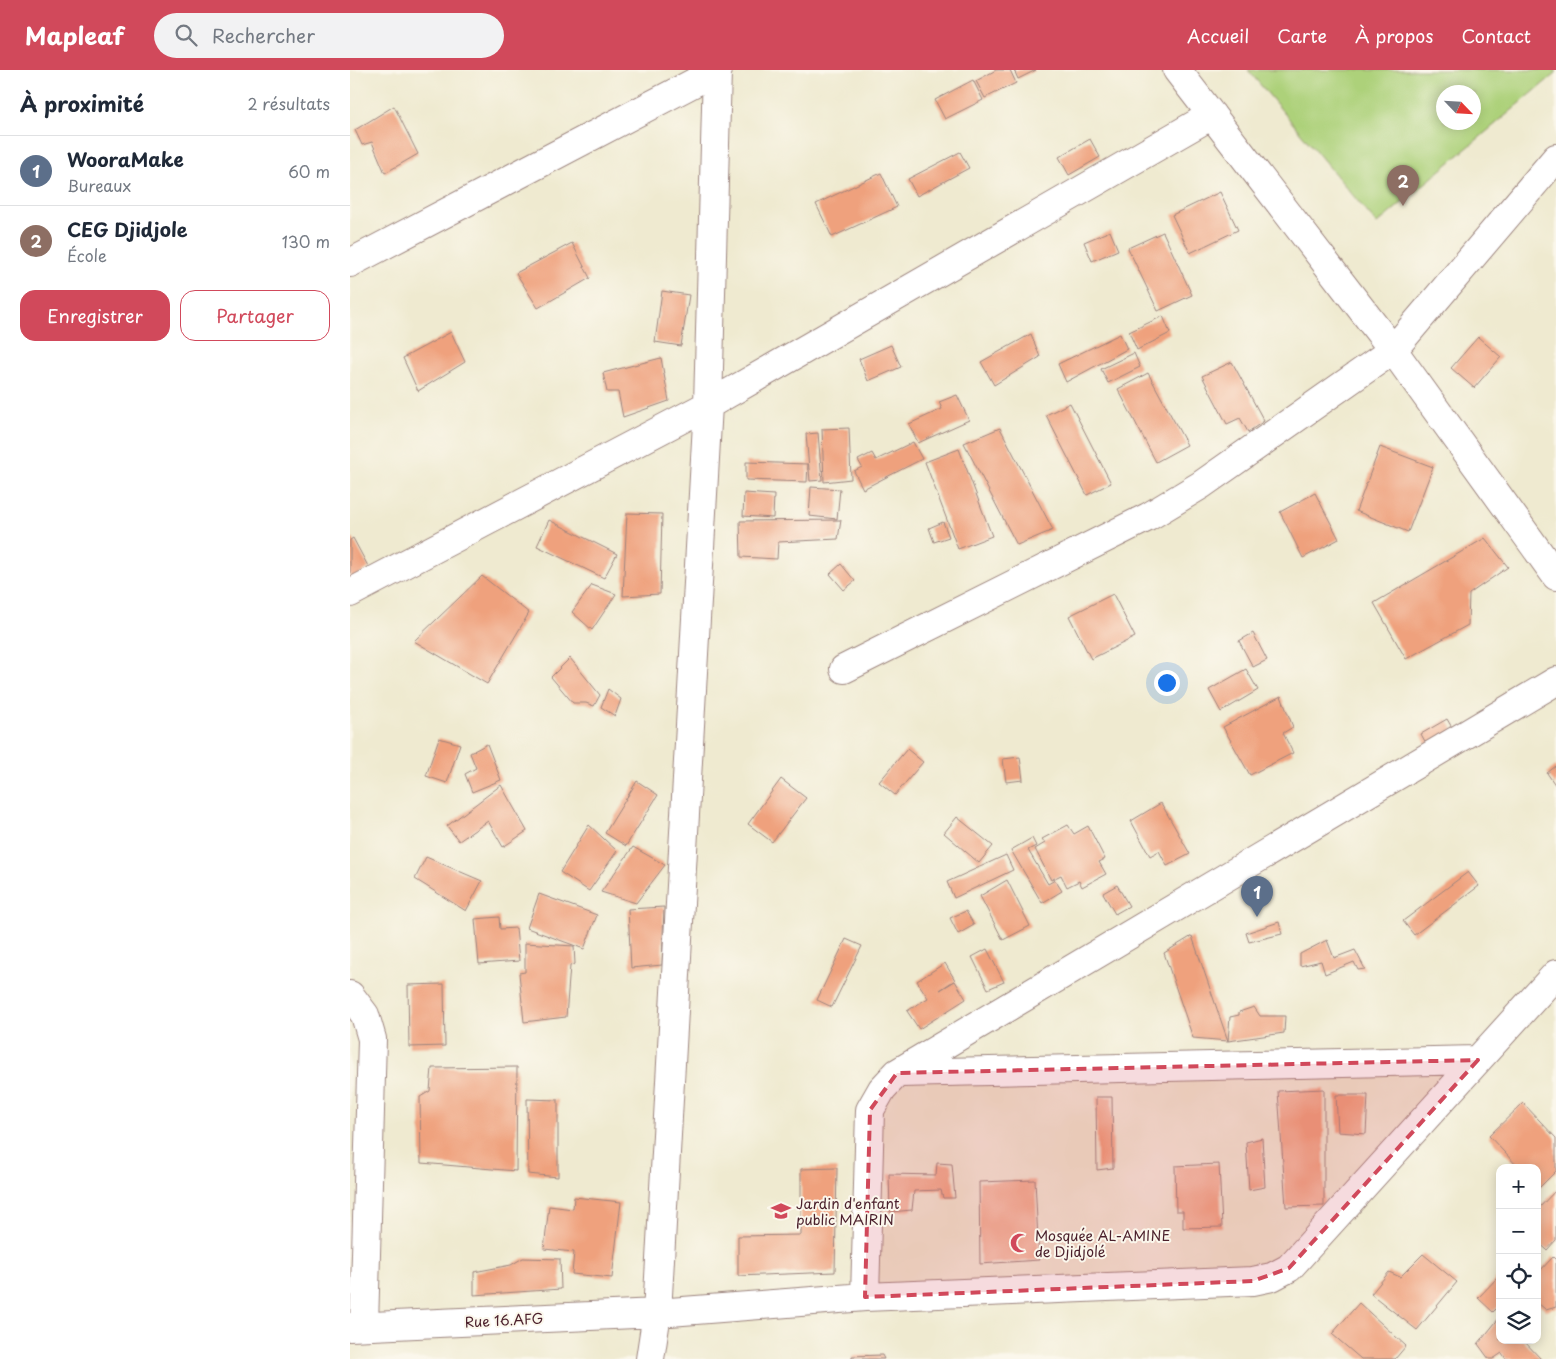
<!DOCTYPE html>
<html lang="fr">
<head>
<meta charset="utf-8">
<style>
	:root { --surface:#fff; --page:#f2f2f3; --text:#1f2937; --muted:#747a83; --line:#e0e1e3; --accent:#d1495b }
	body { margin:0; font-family:"Playpen Sans",sans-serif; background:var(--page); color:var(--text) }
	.controls { position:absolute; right:15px; bottom:15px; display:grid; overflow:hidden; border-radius:10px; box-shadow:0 2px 12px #0003 }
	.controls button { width:45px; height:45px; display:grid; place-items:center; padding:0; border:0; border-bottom:1px solid var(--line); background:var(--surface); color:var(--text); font:25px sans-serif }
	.compass { position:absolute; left:1086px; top:15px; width:45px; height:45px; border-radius:50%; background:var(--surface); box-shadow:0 2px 12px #0003; rotate:115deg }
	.you { position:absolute; left:816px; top:612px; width:18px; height:18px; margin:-12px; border:4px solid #fff; border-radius:50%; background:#1a73e8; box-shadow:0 0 0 8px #1a73e833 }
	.badge { display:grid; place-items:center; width:32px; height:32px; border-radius:50%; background:var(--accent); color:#fff; font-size:16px; font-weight:700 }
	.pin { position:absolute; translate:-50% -41px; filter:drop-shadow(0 1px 2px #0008) }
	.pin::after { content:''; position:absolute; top:26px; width:18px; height:15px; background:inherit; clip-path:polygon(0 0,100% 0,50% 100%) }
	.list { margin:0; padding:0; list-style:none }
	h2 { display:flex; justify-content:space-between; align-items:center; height:65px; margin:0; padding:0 20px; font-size:21px }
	h2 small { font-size:16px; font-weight:400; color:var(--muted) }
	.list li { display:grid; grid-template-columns:32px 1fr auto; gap:15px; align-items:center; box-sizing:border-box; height:70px; padding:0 20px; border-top:1px solid var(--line) }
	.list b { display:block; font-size:19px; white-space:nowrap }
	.list p { margin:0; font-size:16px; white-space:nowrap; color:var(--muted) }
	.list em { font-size:16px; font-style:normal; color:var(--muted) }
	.actions { display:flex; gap:10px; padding:15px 20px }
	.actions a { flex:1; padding:11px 0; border:1px solid var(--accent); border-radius:15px; text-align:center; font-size:18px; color:var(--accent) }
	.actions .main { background:var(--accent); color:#fff }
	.icon { flex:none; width:28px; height:28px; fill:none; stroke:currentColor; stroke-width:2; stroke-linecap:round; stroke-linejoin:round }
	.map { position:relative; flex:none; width:1206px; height:1289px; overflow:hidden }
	header { display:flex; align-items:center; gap:30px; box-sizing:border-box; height:70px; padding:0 25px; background:var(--accent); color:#fff }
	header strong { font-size:24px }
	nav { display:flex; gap:28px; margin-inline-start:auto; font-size:18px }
	.search { width:350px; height:45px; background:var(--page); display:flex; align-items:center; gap:12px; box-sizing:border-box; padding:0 18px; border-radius:28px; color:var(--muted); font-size:19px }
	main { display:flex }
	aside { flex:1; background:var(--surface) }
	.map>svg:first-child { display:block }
	.green { fill:#add17a; stroke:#7c7852; fill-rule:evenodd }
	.building { fill:#efa17d }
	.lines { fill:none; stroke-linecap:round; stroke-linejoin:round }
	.minor-casing { stroke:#9c847e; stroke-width:30 }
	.minor { stroke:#fff; stroke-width:28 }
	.marked { fill:#d1495b; fill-opacity:0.2; stroke:#d1495b; stroke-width:4; stroke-dasharray:10 6; stroke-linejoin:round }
	.labels { text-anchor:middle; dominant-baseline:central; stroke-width:4; stroke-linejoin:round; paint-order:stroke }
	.poi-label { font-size:14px; fill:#4a1f2b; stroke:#fbf7ec; text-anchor:start }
	.street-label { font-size:14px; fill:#4a1f2b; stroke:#fbf7ec }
</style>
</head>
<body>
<header>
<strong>Mapleaf</strong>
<div class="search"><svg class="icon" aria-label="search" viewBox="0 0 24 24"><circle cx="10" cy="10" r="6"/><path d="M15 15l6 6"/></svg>Rechercher</div>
<nav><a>Accueil</a><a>Carte</a><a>À propos</a><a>Contact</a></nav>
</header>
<main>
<aside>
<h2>À proximité<small>2 résultats</small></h2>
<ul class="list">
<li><span class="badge" style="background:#5c6f8a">1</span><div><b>WooraMake</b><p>Bureaux</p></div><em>60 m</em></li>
<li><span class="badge" style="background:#8d6e63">2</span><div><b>CEG Djidjole</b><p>École</p></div><em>130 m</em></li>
</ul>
<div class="actions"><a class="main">Enregistrer</a><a>Partager</a></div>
</aside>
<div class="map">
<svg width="1206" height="1289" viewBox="0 0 1206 1289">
	<rect width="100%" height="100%" fill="#fbf7ec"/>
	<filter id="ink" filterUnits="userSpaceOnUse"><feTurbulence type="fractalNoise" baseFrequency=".02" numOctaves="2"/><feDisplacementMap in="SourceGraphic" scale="10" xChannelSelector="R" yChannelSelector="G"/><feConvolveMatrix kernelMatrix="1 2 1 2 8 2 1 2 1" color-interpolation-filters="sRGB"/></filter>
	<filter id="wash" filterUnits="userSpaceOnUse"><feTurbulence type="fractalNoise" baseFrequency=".0096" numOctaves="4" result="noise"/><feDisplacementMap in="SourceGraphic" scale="20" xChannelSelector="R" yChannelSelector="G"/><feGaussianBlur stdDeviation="1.12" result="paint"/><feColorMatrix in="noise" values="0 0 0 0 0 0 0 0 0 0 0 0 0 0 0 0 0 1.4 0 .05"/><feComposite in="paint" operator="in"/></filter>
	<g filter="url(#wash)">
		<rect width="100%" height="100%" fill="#efead0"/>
		<path class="green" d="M 898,0 L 1206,0 L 1206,3 L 1027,154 ZM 1094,22 L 1124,22 L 1124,52 L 1094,52 Z"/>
		<g id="blocks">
			<path class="building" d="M 646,0 L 660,0 L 666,13 L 635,28 L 626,11 Z
				M 664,0 L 686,0 L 668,9 Z
				M 623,10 L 633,30 L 595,49 L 585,30 Z
				M 44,36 L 68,84 L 35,103 L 22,72 L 12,75 L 5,60 Z
				M 740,69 L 750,87 L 719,105 L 709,87 Z
				M 610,82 L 619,98 L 567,126 L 558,109 Z
				M 531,103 L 547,137 L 482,167 L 466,134 Z
				M 870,122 L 888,160 L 840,183 L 822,145 Z
				M 760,161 L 768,180 L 742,191 L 734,172 Z
				M 813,162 L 842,225 L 808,241 L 778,178 Z
				M 222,173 L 240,208 L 188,238 L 166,203 Z
				M 312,221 L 339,225 L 331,276 L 305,272 Z
				M 813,246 L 820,263 L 787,280 L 779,262 Z
				M 101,262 L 115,292 L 68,321 L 53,288 Z
				M 681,264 L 690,287 L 644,315 L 631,292 Z
				M 770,264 L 777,279 L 716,312 L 708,294 Z
				M 1128,267 L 1151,287 L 1124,318 L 1101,298 Z
				M 541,275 L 551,297 L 518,311 L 509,289 Z
				M 784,283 L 790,297 L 758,313 L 751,299 Z
				M 311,288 L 319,331 L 273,347 L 268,322 L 257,322 L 253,303 Z
				M 882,292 L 914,351 L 898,362 L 890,348 L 877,354 L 852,306 Z
				M 798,303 L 837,375 L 806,392 L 768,319 Z
				M 607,325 L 619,350 L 568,373 L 559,354 L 592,339 L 589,332 Z
				M 720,333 L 761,413 L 737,425 L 696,345 Z
				M 499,358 L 501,409 L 474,412 L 472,359 Z
				M 650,358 L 703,460 L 667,475 L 614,373 Z
				M 468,363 L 472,410 L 460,411 L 456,364 Z
				M 563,372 L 572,389 L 513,419 L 504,401 L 512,397 L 508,390 L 522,383 L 526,390 Z
				M 1030,377 L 1083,397 L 1058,462 L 1006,441 Z
				M 609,379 L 642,466 L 608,479 L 575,392 Z
				M 396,392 L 458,394 L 457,412 L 396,410 Z
				M 461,417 L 490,419 L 487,449 L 459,446 Z
				M 394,423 L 424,425 L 423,448 L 393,446 Z
				M 965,423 L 989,469 L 953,488 L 930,442 Z
				M 277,443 L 312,444 L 310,524 L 273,526 Z
				M 199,450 L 267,484 L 254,508 L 187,476 Z
				M 491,450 L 488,469 L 428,472 L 427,489 L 391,487 L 390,451 Z
				M 593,452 L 599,467 L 584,472 L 579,458 Z
				M 3,468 L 19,498 L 0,511 L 0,470 Z
				M 1135,468 L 1158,497 L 1119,524 L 1118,555 L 1056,589 L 1024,533 Z
				M 491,494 L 505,511 L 494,520 L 480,504 Z
				M 132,506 L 179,543 L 137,614 L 64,571 Z
				M 242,515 L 266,524 L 242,560 L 222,542 Z
				M 763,524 L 785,567 L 741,589 L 719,546 Z
				M 903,563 L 917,590 L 903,597 L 889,571 Z
				M 220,588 L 250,625 L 244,636 L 236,633 L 223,633 L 201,607 Z
				M 896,599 L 908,620 L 871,642 L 859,620 Z
				M 258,619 L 271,629 L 265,646 L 251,637 Z
				M 931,626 L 943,657 L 933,663 L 943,683 L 900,705 L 873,657 Z
				M 1097,649 L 1104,661 L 1078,677 L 1071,664 Z
				M 89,668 L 110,674 L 97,713 L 76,706 Z
				M 137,674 L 151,710 L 122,722 L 115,704 L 126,698 L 120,683 Z
				M 557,679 L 573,692 L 545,725 L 529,712 Z
				M 670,687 L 673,710 L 656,712 L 653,689 Z
				M 1206,696 L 1206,716 L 1197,703 Z
				M 431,709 L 456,728 L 422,772 L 398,754 Z
				M 287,711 L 308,725 L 276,776 L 255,763 Z
				M 151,715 L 177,761 L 153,777 L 138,751 L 109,771 L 97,756 Z
				M 811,733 L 840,784 L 817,796 L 809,781 L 800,786 L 781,751 Z
				M 607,747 L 643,776 L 629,793 L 594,763 Z
				M 239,755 L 267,781 L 239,821 L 210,802 Z
				M 718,755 L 724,764 L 738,756 L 755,789 L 749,792 L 756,804 L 732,817 L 729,811 L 717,817 L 711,805 L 701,810 L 685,779 L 695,773 L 692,769 Z
				M 682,768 L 686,776 L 678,780 L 698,814 L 705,810 L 712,821 L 692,833 L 661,780 Z
				M 283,777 L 315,795 L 286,833 L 251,822 Z
				M 656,785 L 663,800 L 604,828 L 597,812 Z
				M 76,787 L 132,811 L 116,841 L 65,809 Z
				M 1118,802 L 1129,816 L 1064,865 L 1053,851 Z
				M 657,810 L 680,856 L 653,870 L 630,826 Z
				M 767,815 L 779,836 L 765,844 L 753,823 Z
				M 189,824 L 247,845 L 234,879 L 177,858 Z
				M 314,837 L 312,895 L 281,898 L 278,839 Z
				M 616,841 L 624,855 L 608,864 L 600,848 Z
				M 149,847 L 150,859 L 166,858 L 169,891 L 129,894 L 125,849 Z
				M 929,852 L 932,864 L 899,872 L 896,863 Z
				M 842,866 L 878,971 L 843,968 L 814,883 Z
				M 496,869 L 512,876 L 482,937 L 467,930 Z
				M 977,870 L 984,888 L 1005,880 L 1015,899 L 1008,900 L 1004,892 L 975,904 L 971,891 L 950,896 L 950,884 Z
				M 175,873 L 224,876 L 225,894 L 220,896 L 216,947 L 174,952 L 169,903 L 175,902 Z
				M 637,879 L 654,912 L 638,919 L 622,887 Z
				M 595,893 L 605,910 L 590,920 L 605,911 L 616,929 L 569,959 L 557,941 L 578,928 L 567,911 Z
				M 94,914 L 95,976 L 59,977 L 58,915 Z
				M 904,937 L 910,946 L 935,946 L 934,963 L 878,971 L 880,947 L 889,945 L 889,942 Z
				M 167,997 L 166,1101 L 71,1093 L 70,1027 L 80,1021 L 82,998 Z
				M 974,1019 L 974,1136 L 936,1137 L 928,1021 Z
				M 986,1025 L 1018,1025 L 1016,1064 L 988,1062 Z
				M 746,1027 L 762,1027 L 763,1098 L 747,1100 Z
				M 177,1029 L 208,1030 L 208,1107 L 178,1104 Z
				M 1173,1033 L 1206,1068 L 1206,1101 L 1189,1118 L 1187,1098 L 1169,1098 L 1139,1066 Z
				M 912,1068 L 915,1117 L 899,1120 L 896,1072 Z
				M 587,1093 L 602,1094 L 605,1128 L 593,1128 L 591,1120 L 564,1121 L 562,1140 L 540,1142 L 539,1104 L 586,1105 Z
				M 869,1094 L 872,1157 L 833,1158 L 833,1141 L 826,1141 L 825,1096 Z
				M 487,1098 L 485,1202 L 388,1206 L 388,1166 L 451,1165 L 451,1099 Z
				M 685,1110 L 689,1190 L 630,1194 L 629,1112 Z
				M 1206,1120 L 1206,1170 L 1197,1180 L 1187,1171 L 1187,1140 Z
				M 224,1127 L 271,1132 L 262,1208 L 222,1204 L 224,1182 L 194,1179 L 199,1136 L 223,1139 Z
				M 1073,1184 L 1107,1212 L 1067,1260 L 1021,1224 L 1039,1202 L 1050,1207 Z
				M 1203,1187 L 1206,1190 L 1206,1237 L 1196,1240 L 1187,1232 L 1187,1204 Z
				M 173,1188 L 210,1189 L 211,1219 L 124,1225 L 124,1202 L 161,1195 Z
				M 1150,1205 L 1150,1235 L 1143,1242 L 1128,1228 Z
				M 1009,1233 L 1056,1276 L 1045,1289 L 1011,1289 L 982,1264 Z
				M 1150,1247 L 1150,1270 L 1173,1270 L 1191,1289 L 1156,1289 L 1152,1283 L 1143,1289 L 1139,1289 L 1128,1274 Z
				M 532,1285 L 534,1289 L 502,1289 L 502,1286 Z"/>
		</g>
	</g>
	<g filter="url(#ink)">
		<use href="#blocks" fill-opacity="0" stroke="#9c847e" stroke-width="1"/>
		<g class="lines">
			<defs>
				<path id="minor" d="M 827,0 L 1043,280 L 1206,506
					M 0,193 L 368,0
					M 0,523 L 358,335 L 862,45
					M 494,599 L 798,447 L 851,415 L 1043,280 L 1206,88
					M 0,925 L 15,945 L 22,969 L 14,1256
					M 549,1003 L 1128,990
					M 515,1227 L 520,1040 L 532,1019 L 547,1003 L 1206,611
					M 0,1257 L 307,1243 L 515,1227 L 903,1211 L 922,1207 L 939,1198 L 1206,904
					M 300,1289 L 307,1243 L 358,335 L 367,0"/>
			</defs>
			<use href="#minor" class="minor-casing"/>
			<use href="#minor" class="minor"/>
		</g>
	</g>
	<path class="marked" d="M 1128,990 L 939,1198 L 903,1211 L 515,1227 L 520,1040 L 547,1003 Z"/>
	<defs>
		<symbol id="school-bare" viewBox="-9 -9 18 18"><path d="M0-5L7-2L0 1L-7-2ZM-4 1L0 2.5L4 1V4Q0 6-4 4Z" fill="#d1495b" stroke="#fbf7ec" stroke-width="2.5" paint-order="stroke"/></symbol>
		<symbol id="mosque-bare" viewBox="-9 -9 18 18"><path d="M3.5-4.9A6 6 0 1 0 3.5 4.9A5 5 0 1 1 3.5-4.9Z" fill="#d1495b" stroke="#fbf7ec" stroke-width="2.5" paint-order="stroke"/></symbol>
	</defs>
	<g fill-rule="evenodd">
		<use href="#school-bare" x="417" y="1127" width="28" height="28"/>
		<use href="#mosque-bare" x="656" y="1159" width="28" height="28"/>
	</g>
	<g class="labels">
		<g class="poi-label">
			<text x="446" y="1133">Jardin d'enfant<tspan x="446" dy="16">public MAIRIN</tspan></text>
			<text x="685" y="1165">Mosquée AL-AMINE<tspan x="685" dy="16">de Djidjolé</tspan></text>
		</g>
		<g class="street-label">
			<text transform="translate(154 1250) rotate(-3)">Rue 16.AFG</text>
		</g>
	</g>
</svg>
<div class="controls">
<button>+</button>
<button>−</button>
<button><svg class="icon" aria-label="locate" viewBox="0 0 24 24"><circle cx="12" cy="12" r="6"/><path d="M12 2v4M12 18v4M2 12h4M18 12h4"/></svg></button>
<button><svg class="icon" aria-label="layers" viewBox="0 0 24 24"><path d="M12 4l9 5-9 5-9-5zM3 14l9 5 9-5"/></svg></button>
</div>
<svg class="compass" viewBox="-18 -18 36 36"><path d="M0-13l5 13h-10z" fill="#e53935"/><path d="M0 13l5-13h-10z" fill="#747a83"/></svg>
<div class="you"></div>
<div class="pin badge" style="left:907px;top:847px;background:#5c6f8a">1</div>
<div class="pin badge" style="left:1053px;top:136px;background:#8d6e63">2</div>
</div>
</main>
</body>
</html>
